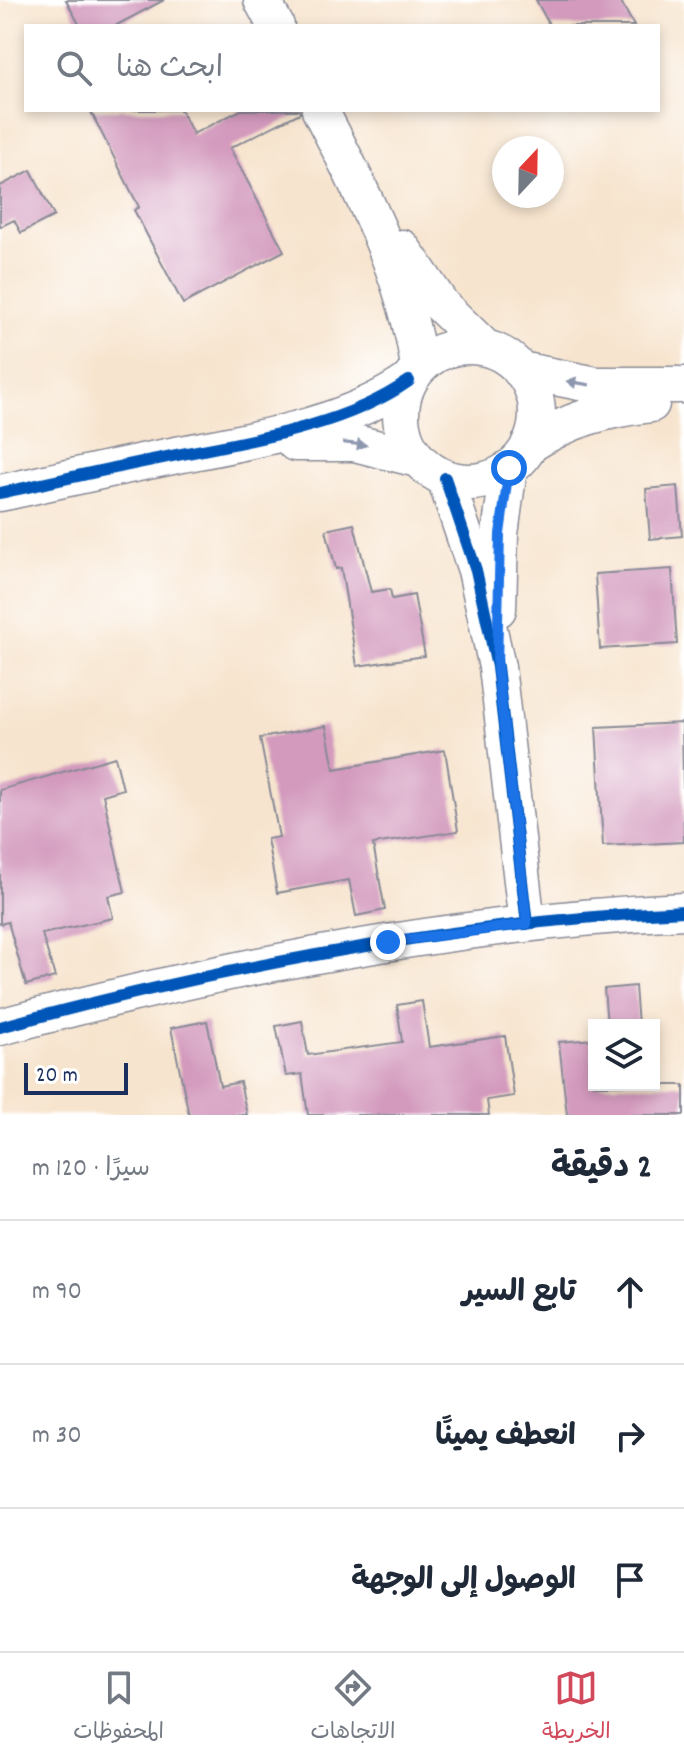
<!DOCTYPE html>
<html lang="ar">
<head>
<meta charset="utf-8">
<style>
	:root { --surface:#fff; --page:#f2f2f3; --text:#1f2937; --muted:#747a83; --line:#e0e1e3; --accent:#d1495b }
	body { margin:0; font-family:Dekko,"Playpen Sans Arabic",sans-serif; background:var(--page); color:var(--text); direction:rtl }
	.controls { position:absolute; right:24px; bottom:24px; display:grid; overflow:hidden; border-radius:0px; box-shadow:0 4px 12px #0003 }
	.controls button { width:72px; height:72px; display:grid; place-items:center; padding:0; border:0; border-bottom:2px solid var(--line); background:var(--surface); color:var(--text); font:40px sans-serif }
	.compass { position:absolute; left:492px; top:136px; width:72px; height:72px; border-radius:50%; background:var(--surface); box-shadow:0 4px 12px #0003; rotate:22deg }
	.scale { position:absolute; left:24px; bottom:20px; width:104px; box-sizing:border-box; padding-left:8px; border:4px solid #1b2f5e; border-top:0; font-size:22px; line-height:28px; white-space:nowrap; color:#1b2f5e; -webkit-text-stroke:6px #fff; paint-order:stroke }
	.stop { position:absolute; width:24px; height:24px; margin:-18px; border:6px solid #1a73e8; border-radius:50%; background:#fff }
	.stop.end { background:#1a73e8; border-color:#fff; box-shadow:0 2px 8px #0008 }
	.list { margin:0; padding:0; list-style:none }
	h2 { display:flex; justify-content:space-between; align-items:center; height:104px; margin:0; padding:0 32px; font-size:34px }
	h2 small { font-size:26px; font-weight:400; color:var(--muted) }
	.list li { display:grid; grid-template-columns:52px 1fr auto; gap:24px; align-items:center; box-sizing:border-box; height:144px; padding:0 32px; border-top:2px solid var(--line) }
	.list b { display:block; font-size:30px; white-space:nowrap }
	.list em { font-size:26px; font-style:normal; color:var(--muted) }
	.icon { flex:none; width:44px; height:44px; fill:none; stroke:currentColor; stroke-width:2; stroke-linecap:round; stroke-linejoin:round }
	.map { position:relative; flex:none; width:684px; height:1115px; overflow:hidden; direction:ltr }
	.search { position:absolute; background:var(--surface); box-shadow:0 4px 12px #0003; left:24px; right:24px; top:24px; height:88px; display:flex; align-items:center; gap:20px; box-sizing:border-box; padding:0 28px; border-radius:0px; color:var(--muted); font-size:30px }
	.sheet { height:536px; background:var(--surface) }
	nav { display:flex; justify-content:space-around; align-items:center; box-sizing:border-box; height:112px; border-top:2px solid var(--line); background:var(--surface); font-size:22px; color:var(--muted) }
	nav a { display:grid; justify-items:center; gap:4px }
	nav .on { color:var(--accent) }
	.map>svg:first-child { display:block }
	.building { fill:#d39abd }
	.lines { fill:none; stroke-linecap:round; stroke-linejoin:round }
	.minor-casing { stroke:#898a96; stroke-width:39 }
	.minor { stroke:#fff; stroke-width:36 }
	.cycleway-casing { stroke:#fff; stroke-width:17 }
	.cycleway { stroke:#0057b8; stroke-width:12 }
	.oneway { fill:#8d97ae }
	.route { stroke:#1a73e8; stroke-width:10 }
</style>
</head>
<body>
<div class="map">
<svg width="684" height="1115" viewBox="0 0 684 1115">
	<rect width="100%" height="100%" fill="#fff"/>
	<filter id="ink" filterUnits="userSpaceOnUse"><feTurbulence type="fractalNoise" baseFrequency=".0125" numOctaves="2"/><feDisplacementMap in="SourceGraphic" scale="16" xChannelSelector="R" yChannelSelector="G"/><feConvolveMatrix kernelMatrix="1 2 1 2 8 2 1 2 1" color-interpolation-filters="sRGB"/></filter>
	<filter id="wash" filterUnits="userSpaceOnUse"><feTurbulence type="fractalNoise" baseFrequency=".006" numOctaves="4" result="noise"/><feDisplacementMap in="SourceGraphic" scale="32" xChannelSelector="R" yChannelSelector="G"/><feGaussianBlur stdDeviation="1.8" result="paint"/><feColorMatrix in="noise" values="0 0 0 0 0 0 0 0 0 0 0 0 0 0 0 0 0 1.4 0 .05"/><feComposite in="paint" operator="in"/></filter>
	<g filter="url(#wash)">
		<rect width="100%" height="100%" fill="#f7e4ce"/>
		<g id="blocks">
			<path class="building" d="M 66,0 L 164,0 L 115,26 L 80,26 Z
				M 536,0 L 620,0 L 634,26 L 550,26 Z
				M 90,110 L 181,110 L 193,134 L 241,110 L 299,110 L 300,113 L 230,148 L 284,251 L 183,304 L 134,210 L 139,207 Z
				M 31,170 L 54,216 L 21,233 L 14,220 L 0,227 L 0,186 Z
				M 678,486 L 682,536 L 650,539 L 646,489 Z
				M 354,524 L 371,592 L 390,589 L 392,599 L 414,595 L 425,656 L 357,666 L 341,568 L 336,569 L 326,530 Z
				M 672,569 L 677,644 L 600,649 L 595,574 Z
				M 682,723 L 684,842 L 603,846 L 596,727 Z
				M 326,726 L 334,769 L 445,750 L 458,831 L 373,844 L 385,910 L 356,916 L 349,880 L 277,893 L 267,839 L 279,837 L 260,738 Z
				M 115,757 L 123,789 L 103,795 L 125,892 L 108,896 L 113,918 L 42,934 L 55,977 L 26,985 L 8,922 L 0,924 L 0,790 Z
				M 635,986 L 638,1025 L 607,1025 L 604,989 Z
				M 422,1001 L 429,1047 L 505,1036 L 514,1096 L 487,1100 L 489,1115 L 308,1115 L 302,1074 L 286,1076 L 276,1026 L 302,1021 L 308,1055 L 402,1042 L 397,1005 Z
				M 207,1021 L 220,1086 L 240,1082 L 247,1115 L 189,1115 L 171,1028 Z
				M 594,1039 L 594,1085 L 684,1085 L 684,1115 L 567,1115 L 559,1042 Z"/>
		</g>
	</g>
	<g filter="url(#ink)">
		<use href="#blocks" fill-opacity="0" stroke="#898a96" stroke-width="2"/>
		<g class="lines">
			<defs>
				<path id="minor" d="M 262,0 L 276,26
					M 320,110 C 362,192 406,275 419,367
					M 402,248 L 442,306 L 485,348
					M401 414a68 68 0 1 1 136 0a68 68 0 1 1-136 0Z
					M 520,370 L 596,385 L 684,385
					M 295,443 L 355,443 L 418,459
					M 529,445 C 568,420 605,409 651,404
					M 445,478 L 476,570 L 497,667 L 527,924
					M 0,493 C 56,481 111,468 167,457 C 246,441 342,428 409,381
					M 498,609 L 500,534 L 509,468
					M 0,1027 C 223,967 453,922 684,911"/>
			</defs>
			<use href="#minor" class="minor-casing"/>
			<use href="#minor" class="minor"/>
			<defs>
				<path id="cycleway" d="M 445,478 L 476,570 L 497,667 L 527,924
					M 0,493 C 56,481 111,468 167,457 C 246,441 342,428 409,381
					M 0,1027 C 223,967 453,922 684,911"/>
			</defs>
			<use href="#cycleway" class="cycleway-casing"/>
			<use href="#cycleway" class="cycleway"/>
		</g>
		<defs><path id="oneway-solid" d="M-6-.8H1V-3.2L6.5 0L1 3.2V.8H-6Z" transform="scale(2)"/></defs>
		<g class="oneway">
			<use href="#oneway-solid" transform="translate(578 383) rotate(-171)"/>
			<use href="#oneway-solid" transform="translate(355 444) rotate(7)"/>
		</g>
	</g>
	<g class="lines" filter="url(#ink)">
		<path class="route" d="M 388,942 L 527,924 L 497,667 L 500,534 L 509,468"/>
	</g>
</svg>
<div class="controls">
<button><svg class="icon" aria-label="layers" viewBox="0 0 24 24"><path d="M12 4l9 5-9 5-9-5zM3 14l9 5 9-5"/></svg></button>
</div>
<svg class="compass" viewBox="-18 -18 36 36"><path d="M0-13l5 13h-10z" fill="#e53935"/><path d="M0 13l5-13h-10z" fill="#747a83"/></svg>
<div class="scale">20 m</div>
<div class="stop" style="left:509px;top:468px"></div>
<div class="stop end" style="left:388px;top:942px"></div>
<div class="search"><svg class="icon" aria-label="search" viewBox="0 0 24 24"><circle cx="10" cy="10" r="6"/><path d="M15 15l6 6"/></svg>ابحث هنا</div>
</div>
<section class="sheet">
<h2>2 دقيقة<small>سيرًا · 120 m</small></h2>
<ul class="list">
<li><svg class="icon" aria-label="ahead" viewBox="0 0 24 24"><path d="M12 20V5M6 11l6-6 6 6"/></svg><div><b>تابع السير</b></div><em>90 m</em></li>
<li><svg class="icon" aria-label="right" viewBox="0 0 24 24"><path d="M7 20v-9h11M14 6l5 5-5 5"/></svg><div><b>انعطف يمينًا</b></div><em>30 m</em></li>
<li><svg class="icon" aria-label="arrive" viewBox="0 0 24 24"><path d="M6 21V4h12l-3 4 3 4H6"/></svg><div><b>الوصول إلى الوجهة</b></div></li>
</ul>
</section>
<nav>
<a class="on"><svg class="icon" aria-label="map" viewBox="0 0 24 24"><path d="M3 6l6-2 6 2 6-2v14l-6 2-6-2-6 2zM9 4v14M15 6v14"/></svg>الخريطة</a>
<a><svg class="icon" aria-label="directions" viewBox="0 0 24 24"><path d="M12 3l9 9-9 9-9-9zM9 14v-3h6M13 9l2 2-2 2"/></svg>الاتجاهات</a>
<a><svg class="icon" aria-label="saved" viewBox="0 0 24 24"><path d="M7 4h10v16l-5-4-5 4z"/></svg>المحفوظات</a>
</nav>
</body>
</html>
